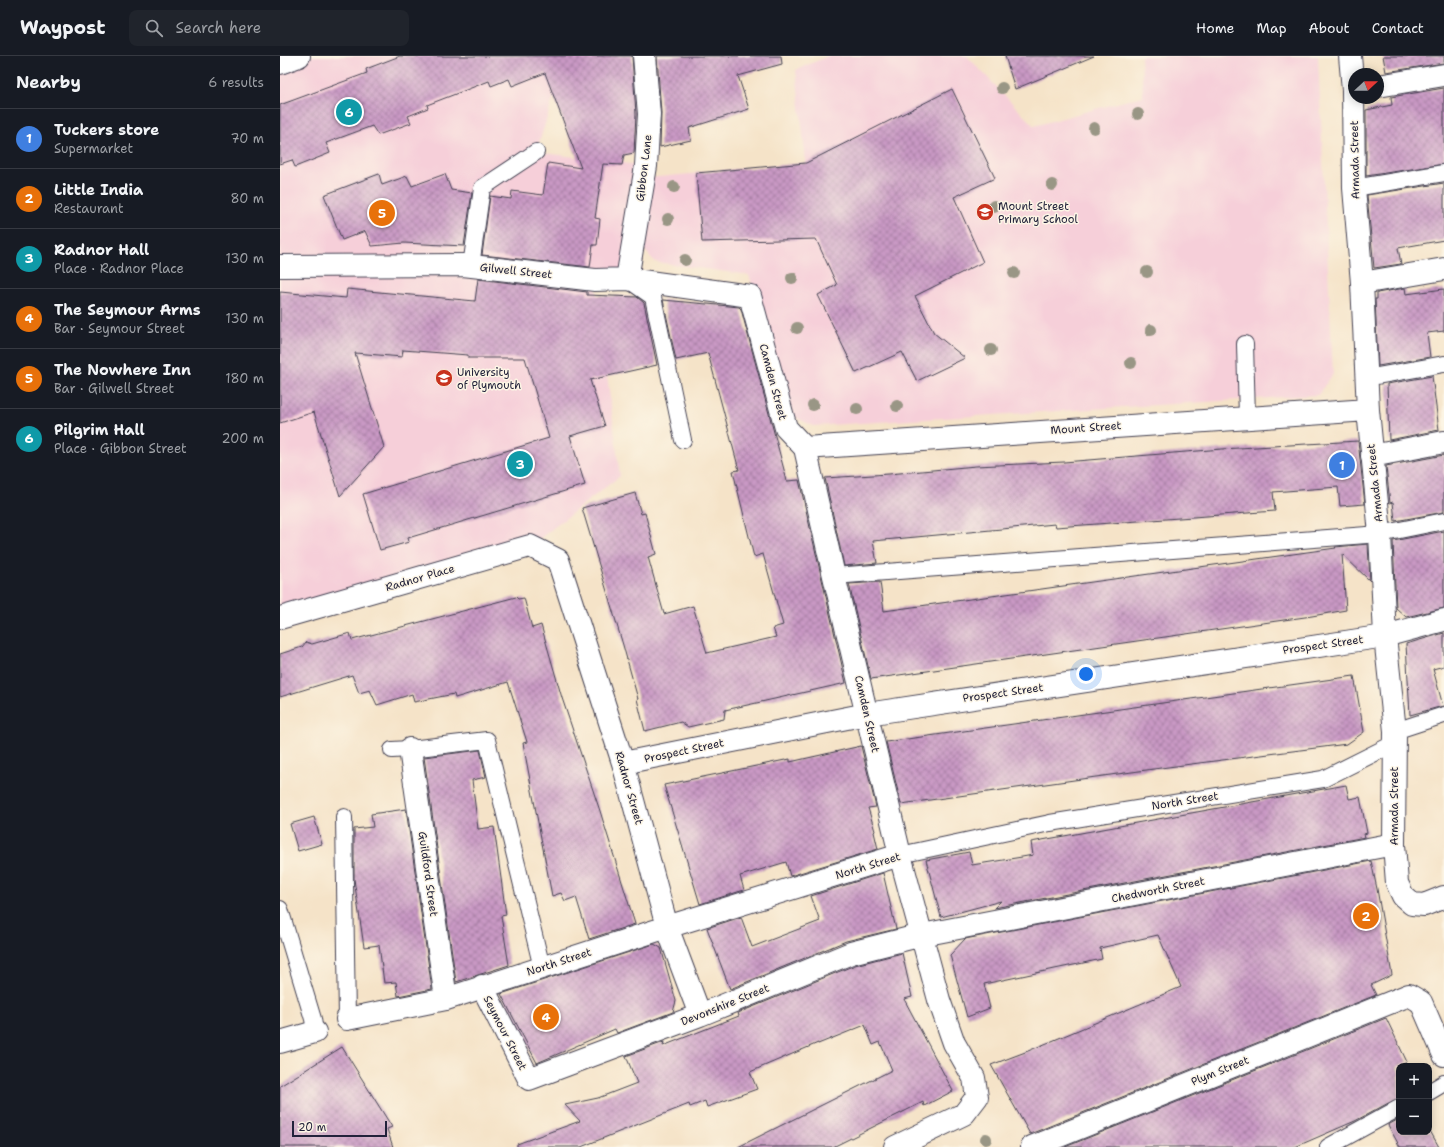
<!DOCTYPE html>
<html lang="en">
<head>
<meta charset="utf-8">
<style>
	:root { --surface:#171b24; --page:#20242c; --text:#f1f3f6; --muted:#9ea1a6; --line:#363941; --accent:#0f766e }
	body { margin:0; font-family:"Shantell Sans",sans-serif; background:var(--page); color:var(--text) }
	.controls { position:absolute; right:12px; bottom:12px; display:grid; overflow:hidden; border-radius:8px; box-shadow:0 2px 10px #0003 }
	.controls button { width:36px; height:36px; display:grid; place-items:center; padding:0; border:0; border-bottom:1px solid var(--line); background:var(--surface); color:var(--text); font:20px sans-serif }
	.compass { position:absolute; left:1068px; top:12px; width:36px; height:36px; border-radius:50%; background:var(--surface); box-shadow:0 2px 10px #0003; rotate:68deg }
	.scale { position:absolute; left:12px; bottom:10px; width:95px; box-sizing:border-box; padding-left:4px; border:2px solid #22223b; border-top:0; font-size:11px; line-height:14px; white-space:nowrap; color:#22223b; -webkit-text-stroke:3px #fcf5e5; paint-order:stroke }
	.you { position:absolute; left:806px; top:618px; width:14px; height:14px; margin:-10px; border:3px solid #fff; border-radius:50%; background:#1a73e8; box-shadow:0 0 0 6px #1a73e833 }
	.badge { display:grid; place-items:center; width:26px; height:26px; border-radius:50%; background:var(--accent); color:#fff; font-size:13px; font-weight:700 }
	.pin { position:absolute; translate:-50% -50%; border:2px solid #fff; box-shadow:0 1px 4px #0006 }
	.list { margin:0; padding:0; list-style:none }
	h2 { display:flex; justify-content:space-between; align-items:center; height:52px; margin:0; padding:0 16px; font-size:17px }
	h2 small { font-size:13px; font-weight:400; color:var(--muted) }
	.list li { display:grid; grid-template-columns:26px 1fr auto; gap:12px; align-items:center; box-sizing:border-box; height:60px; padding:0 16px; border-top:1px solid var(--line) }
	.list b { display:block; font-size:15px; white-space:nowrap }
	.list p { margin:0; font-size:13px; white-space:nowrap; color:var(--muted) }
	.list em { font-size:13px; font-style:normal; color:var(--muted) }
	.icon { flex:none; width:22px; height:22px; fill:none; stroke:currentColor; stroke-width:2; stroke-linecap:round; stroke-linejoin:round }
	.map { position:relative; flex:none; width:1164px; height:1091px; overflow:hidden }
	header { display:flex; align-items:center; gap:24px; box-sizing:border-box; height:56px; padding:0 20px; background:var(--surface); border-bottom:1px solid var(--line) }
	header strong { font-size:19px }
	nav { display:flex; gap:22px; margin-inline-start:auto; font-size:14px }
	.search { width:280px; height:36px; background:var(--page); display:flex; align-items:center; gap:10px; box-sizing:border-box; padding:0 14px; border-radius:8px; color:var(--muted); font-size:15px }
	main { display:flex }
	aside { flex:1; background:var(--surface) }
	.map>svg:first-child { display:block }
	.built { fill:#f6cfd9 }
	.building { fill:url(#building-cross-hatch) }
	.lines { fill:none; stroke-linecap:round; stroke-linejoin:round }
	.lane-casing { stroke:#423f50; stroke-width:18 }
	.street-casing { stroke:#423f50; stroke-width:24 }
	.lane { stroke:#fff; stroke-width:16 }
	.street { stroke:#fff; stroke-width:22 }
	.tree { fill:#999685 }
	.labels { text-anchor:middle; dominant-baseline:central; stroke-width:3; stroke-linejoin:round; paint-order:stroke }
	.street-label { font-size:11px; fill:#22223b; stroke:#fcf5e5 }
	.poi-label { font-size:11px; fill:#22223b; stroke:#fcf5e5; text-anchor:start }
</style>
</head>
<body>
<header>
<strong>Waypost</strong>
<div class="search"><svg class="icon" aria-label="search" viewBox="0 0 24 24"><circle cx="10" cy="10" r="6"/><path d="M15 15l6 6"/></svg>Search here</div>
<nav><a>Home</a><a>Map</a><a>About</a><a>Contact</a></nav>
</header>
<main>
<aside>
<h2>Nearby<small>6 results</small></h2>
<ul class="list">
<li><span class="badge" style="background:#3f7fe0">1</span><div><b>Tuckers store</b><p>Supermarket</p></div><em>70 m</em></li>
<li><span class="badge" style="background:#e8710a">2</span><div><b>Little India</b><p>Restaurant</p></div><em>80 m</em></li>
<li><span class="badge" style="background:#0f9aa8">3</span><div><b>Radnor Hall</b><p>Place · Radnor Place</p></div><em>130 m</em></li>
<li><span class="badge" style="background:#e8710a">4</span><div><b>The Seymour Arms</b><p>Bar · Seymour Street</p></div><em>130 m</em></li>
<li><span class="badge" style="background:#e8710a">5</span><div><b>The Nowhere Inn</b><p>Bar · Gilwell Street</p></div><em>180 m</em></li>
<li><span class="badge" style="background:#0f9aa8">6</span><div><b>Pilgrim Hall</b><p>Place · Gibbon Street</p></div><em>200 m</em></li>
</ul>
</aside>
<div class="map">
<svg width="1164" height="1091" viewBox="0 0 1164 1091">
	<defs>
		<pattern id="building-cross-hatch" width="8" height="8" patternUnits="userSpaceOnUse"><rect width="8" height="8" fill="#c999c4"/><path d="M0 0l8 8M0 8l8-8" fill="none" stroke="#a37ca0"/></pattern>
	</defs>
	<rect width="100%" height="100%" fill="#fcf5e5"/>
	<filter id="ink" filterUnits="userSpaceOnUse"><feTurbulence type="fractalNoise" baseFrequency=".025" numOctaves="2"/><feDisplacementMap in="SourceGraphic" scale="8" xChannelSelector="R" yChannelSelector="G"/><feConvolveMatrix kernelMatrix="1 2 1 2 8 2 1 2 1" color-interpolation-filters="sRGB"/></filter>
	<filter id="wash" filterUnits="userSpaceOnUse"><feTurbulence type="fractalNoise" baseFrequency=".012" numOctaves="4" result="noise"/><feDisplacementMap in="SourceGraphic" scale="16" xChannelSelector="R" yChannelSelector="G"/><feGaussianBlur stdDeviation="0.9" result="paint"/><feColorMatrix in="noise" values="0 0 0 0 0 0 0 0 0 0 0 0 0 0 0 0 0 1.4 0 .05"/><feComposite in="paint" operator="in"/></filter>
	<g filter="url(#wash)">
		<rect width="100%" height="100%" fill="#f5e3c8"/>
		<path class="built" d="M 0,0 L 287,0 L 256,96 L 366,110 L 347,223 L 315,224 L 340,420 L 250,490 L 0,564 Z
			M 548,0 L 687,0 L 754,70 L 863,40 L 861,0 L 1038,0 L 1053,318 L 1038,339 L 533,370 L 513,360 L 469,219 L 375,206 L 360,189 L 368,122 L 526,107 L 516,14 Z"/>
		<g id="blocks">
			<path class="building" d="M 120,0 L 352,0 L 356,58 L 354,97 L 344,99 L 342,109 L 323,108 L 315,162 L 320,163 L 317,189 L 313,189 L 310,211 L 202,199 L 210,140 L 231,143 L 232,135 L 263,139 L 268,107 L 301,112 L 265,17 L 232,30 L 229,23 L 211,30 L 209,25 L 147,49 L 148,52 L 128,60 L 131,67 L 98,79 L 92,70 L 46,87 L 50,97 L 15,111 L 12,104 L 0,108 L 0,49 L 87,17 L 86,13 Z
				M 377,0 L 501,0 L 502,8 L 458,20 L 469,53 L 409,72 L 411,84 L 380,91 L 381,57 Z
				M 725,0 L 814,0 L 735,33 Z
				M 1103,0 L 1164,0 L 1164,7 L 1106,16 Z
				M 1164,32 L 1164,108 L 1086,120 L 1086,54 L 1112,49 L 1111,41 Z
				M 672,33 L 715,122 L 674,141 L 703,206 L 635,240 L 654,277 L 685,302 L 637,325 L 622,296 L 576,317 L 538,239 L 557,229 L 536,183 L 422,186 L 416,117 L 526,107 Z
				M 99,118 L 102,129 L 127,120 L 132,130 L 165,118 L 171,134 L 192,137 L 184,190 L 124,187 L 92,190 L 85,175 L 62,184 L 44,139 Z
				M 1164,127 L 1164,184 L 1118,192 L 1121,208 L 1094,212 L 1087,139 Z
				M 198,223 L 307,236 L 307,239 L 357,241 L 364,247 L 377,309 L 310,324 L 325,370 L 290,380 L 305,429 L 128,482 L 129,486 L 100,494 L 83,438 L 269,382 L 245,302 L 188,302 L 188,299 L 123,294 L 122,301 L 75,297 L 104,391 L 60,440 L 34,356 L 0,367 L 0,236 L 66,242 L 67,233 L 195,245 Z
				M 1125,232 L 1126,238 L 1164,233 L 1164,275 L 1147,277 L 1150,301 L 1098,310 L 1095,243 L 1097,243 L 1097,237 Z
				M 383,244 L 449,250 L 459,251 L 461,253 L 507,425 L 519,424 L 566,627 L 445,654 L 444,663 L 408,671 L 401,666 L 365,675 L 357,643 L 358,643 L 343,589 L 302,452 L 355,437 L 361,458 L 365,457 L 376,498 L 368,501 L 384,558 L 413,550 L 427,597 L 496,581 L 493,572 L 503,569 L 483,498 L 474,501 L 453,415 L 459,414 L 428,297 L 396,304 Z
				M 1152,320 L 1159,374 L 1109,384 L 1107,328 Z
				M 1078,385 L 1085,448 L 1060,450 L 1058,431 L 993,436 L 995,455 L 776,471 L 775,468 L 593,485 L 597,507 L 564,510 L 545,422 L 609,418 L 696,410 L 784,406 L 942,393 Z
				M 1164,399 L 1164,456 L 1115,465 L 1113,446 L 1110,447 L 1106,410 Z
				M 1164,475 L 1164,552 L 1126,561 L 1116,552 L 1113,485 Z
				M 1088,488 L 1090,525 L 1062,498 L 1066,554 L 1032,560 L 591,623 L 569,528 L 600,526 L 604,555 L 1056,492 L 1055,491 Z
				M 236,541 L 238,543 L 244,542 L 252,572 L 261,569 L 282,642 L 320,755 L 355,868 L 309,883 L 296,841 L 285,845 L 281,837 L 272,840 L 243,687 L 247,686 L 228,626 L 175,642 L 174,638 L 134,646 L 132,638 L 97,649 L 90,634 L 79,637 L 72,619 L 0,641 L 0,598 L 22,591 L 26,586 L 32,588 L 70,577 L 72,584 Z
				M 1164,577 L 1164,610 L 1153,613 L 1163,650 L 1130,659 L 1126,588 Z
				M 1074,620 L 1084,676 L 1067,688 L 888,711 L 621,748 L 606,686 Z
				M 581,690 L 596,751 L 588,752 L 595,775 L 594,776 L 598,793 L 510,820 L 506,806 L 460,820 L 464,834 L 420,848 L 384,729 L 510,703 L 510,706 Z
				M 200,694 L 206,721 L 192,724 L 198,773 L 214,771 L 226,859 L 221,860 L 229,909 L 176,926 L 144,701 Z
				M 1066,729 L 1069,743 L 1080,741 L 1087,777 L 1084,778 L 1085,781 L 714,852 L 721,845 L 661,861 L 646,804 L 689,796 L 692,809 L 742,801 L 753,799 L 751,786 Z
				M 126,753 L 152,933 L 118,940 L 116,926 L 104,927 L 99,889 L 84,891 L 74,823 L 74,773 L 93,771 L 91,758 Z
				M 34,761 L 42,788 L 18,795 L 10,768 Z
				M 1091,805 L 1097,833 L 1112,919 L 1091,929 L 1096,939 L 750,1078 L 711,1009 L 748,995 L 901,931 L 878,879 L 820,892 L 822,903 L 704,928 L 710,952 L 687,961 L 670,899 L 685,883 Z
				M 603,817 L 616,873 L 566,885 L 450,933 L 427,872 L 461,861 L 472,891 L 540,865 L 531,840 Z
				M 374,888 L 381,892 L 396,945 L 393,956 L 337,977 L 335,973 L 257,1007 L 221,938 Z
				M 622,897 L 632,941 L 624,943 L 673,1035 L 644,1050 L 643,1046 L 553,1091 L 458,1091 L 612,1014 L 600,986 L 593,989 L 585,969 L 538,988 L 538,987 L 470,1016 L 477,1033 L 427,1051 L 425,1045 L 410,1051 L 409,1048 L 301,1091 L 237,1091 L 237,1088 L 300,1065 L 285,1049 L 318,1042 L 357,1027 L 346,1000 L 384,986 L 383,990 L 459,960 L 458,957 L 575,909 Z
				M 1106,962 L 1127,1006 L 1117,1011 L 1119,1016 L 1119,1043 L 1114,1044 L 1075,1065 L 1015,1091 L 785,1091 Z
				M 62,991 L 112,1071 L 107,1073 L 113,1091 L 0,1091 L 0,1030 Z
				M 1119,1063 L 1119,1076 L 1149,1076 L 1149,1073 L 1159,1091 L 1120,1091 L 1108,1069 Z"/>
		</g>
	</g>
	<g filter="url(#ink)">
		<use href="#blocks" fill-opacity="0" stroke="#423f50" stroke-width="1"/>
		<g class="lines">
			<defs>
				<path id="lane" d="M 1074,132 L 1164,117
					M 191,210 L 202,132 L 256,96
					M 350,225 L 373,241 L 403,384
					M 965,288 L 967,361
					M 1086,322 L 1164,308
					M 554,520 L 1100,478 L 1164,465
					M 1115,675 L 1164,659
					M 112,694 L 130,693 L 207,684 L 262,912
					M 64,761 L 67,963
					M 620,799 L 770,767 L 1043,723 L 1115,687
					M 0,853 L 33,963 L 35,976
					M 1149,1036 L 1164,1027
					M 1048,1091 L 1119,1052"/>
				<path id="street" d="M 1070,0 L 1073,34 L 1074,132 L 1082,227 L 1088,354 L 1100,478 L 1105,580 L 1115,675 L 1114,788 L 1117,827 L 1123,840 L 1132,848 L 1144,849 L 1164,841
					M 0,7 L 19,0
					M 1098,30 L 1164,19
					M 0,210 L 183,209 L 315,224 L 347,223 L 470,240 L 506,372 L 525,392 L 554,520 L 620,799 L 659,944 L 674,987 L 694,1022 L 697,1041 L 684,1058 L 615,1091
					M 347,223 L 366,110 L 369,58 L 364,0
					M 1082,227 L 1164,213
					M 525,392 L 1088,354
					M 1092,400 L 1164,386
					M 0,562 L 250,490 L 278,504 L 343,707 L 387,871 L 420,959
					M 130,693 L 166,943
					M 343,707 L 587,658 L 1105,580 L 1164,564
					M 202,930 L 249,1023 L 420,959 L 571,897 L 642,879 L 1114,788
					M 67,963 L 166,943 L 387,871 L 620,799
					M 0,986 L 35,976
					M 752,1091 L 1129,939 L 1141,946 L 1164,999"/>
			</defs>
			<use href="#lane" class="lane-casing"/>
			<use href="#street" class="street-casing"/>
			<use href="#lane" class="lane"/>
			<use href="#street" class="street"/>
		</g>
		<g class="tree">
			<circle cx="722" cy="32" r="6"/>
			<circle cx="858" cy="58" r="6"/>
			<circle cx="814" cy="72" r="6"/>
			<circle cx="772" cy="129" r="6"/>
			<circle cx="394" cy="131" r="6"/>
			<circle cx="714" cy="150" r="6"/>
			<circle cx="388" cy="163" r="6"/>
			<circle cx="405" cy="204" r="6"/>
			<circle cx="867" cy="216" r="6"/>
			<circle cx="734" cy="217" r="6"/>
			<circle cx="512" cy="222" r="6"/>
			<circle cx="517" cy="272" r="6"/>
			<circle cx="871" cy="274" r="6"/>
			<circle cx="711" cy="294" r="6"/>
			<circle cx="851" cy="307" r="6"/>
			<circle cx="533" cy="349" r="6"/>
			<circle cx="617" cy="350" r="6"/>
			<circle cx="577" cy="353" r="6"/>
			<circle cx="706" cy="1083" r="6"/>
		</g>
	</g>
	<defs>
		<symbol id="school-disc" viewBox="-11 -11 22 22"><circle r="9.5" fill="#c8321e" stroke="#fcf5e5"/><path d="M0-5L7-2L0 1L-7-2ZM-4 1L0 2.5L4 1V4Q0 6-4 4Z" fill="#fff"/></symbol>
		<symbol id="university-disc" viewBox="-11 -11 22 22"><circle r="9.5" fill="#c8321e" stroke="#fcf5e5"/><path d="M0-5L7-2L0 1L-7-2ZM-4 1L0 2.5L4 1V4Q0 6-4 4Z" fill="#fff"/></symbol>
	</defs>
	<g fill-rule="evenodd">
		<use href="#school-disc" x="695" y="146" width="20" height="20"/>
		<use href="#university-disc" x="154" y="312" width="20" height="20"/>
	</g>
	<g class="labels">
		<g class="street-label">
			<text transform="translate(1075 104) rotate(-91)">Armada Street</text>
			<text transform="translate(364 112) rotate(-83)">Gibbon Lane</text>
			<text transform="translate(236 215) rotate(6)">Gilwell Street</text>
			<text transform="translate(493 326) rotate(75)">Camden Street</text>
			<text transform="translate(806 372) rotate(-4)">Mount Street</text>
			<text transform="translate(1095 427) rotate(-96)">Armada Street</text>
			<text transform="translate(140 522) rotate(-16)">Radnor Place</text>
			<text transform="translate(1043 589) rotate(-8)">Prospect Street</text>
			<text transform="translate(723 637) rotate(-8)">Prospect Street</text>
			<text transform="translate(587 658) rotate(77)">Camden Street</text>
			<text transform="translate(404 695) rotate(-12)">Prospect Street</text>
			<text transform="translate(349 732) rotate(74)">Radnor Street</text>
			<text transform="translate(905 745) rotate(-9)">North Street</text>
			<text transform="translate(1114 750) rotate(-90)">Armada Street</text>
			<text transform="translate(588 810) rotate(-17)">North Street</text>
			<text transform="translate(148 818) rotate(82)">Guildford Street</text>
			<text transform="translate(878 834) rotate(-11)">Chedworth Street</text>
			<text transform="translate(279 906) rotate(-18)">North Street</text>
			<text transform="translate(445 949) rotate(-22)">Devonshire Street</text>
			<text transform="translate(225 977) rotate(63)">Seymour Street</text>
			<text transform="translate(940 1015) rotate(-22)">Plym Street</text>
		</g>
		<g class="poi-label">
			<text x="718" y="150">Mount Street<tspan x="718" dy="13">Primary School</tspan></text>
			<text x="177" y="316">University<tspan x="177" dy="13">of Plymouth</tspan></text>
		</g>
	</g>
</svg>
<div class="controls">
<button>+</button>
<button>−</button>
</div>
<svg class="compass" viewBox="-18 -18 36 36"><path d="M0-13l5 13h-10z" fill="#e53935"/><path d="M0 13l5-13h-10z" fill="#9ea1a6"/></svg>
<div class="scale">20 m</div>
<div class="you"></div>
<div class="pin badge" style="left:1062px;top:409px;background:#3f7fe0">1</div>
<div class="pin badge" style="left:1086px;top:860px;background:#e8710a">2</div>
<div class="pin badge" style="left:240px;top:408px;background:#0f9aa8">3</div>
<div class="pin badge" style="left:266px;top:961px;background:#e8710a">4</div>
<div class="pin badge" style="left:102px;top:157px;background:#e8710a">5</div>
<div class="pin badge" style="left:69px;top:56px;background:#0f9aa8">6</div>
</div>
</main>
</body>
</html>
